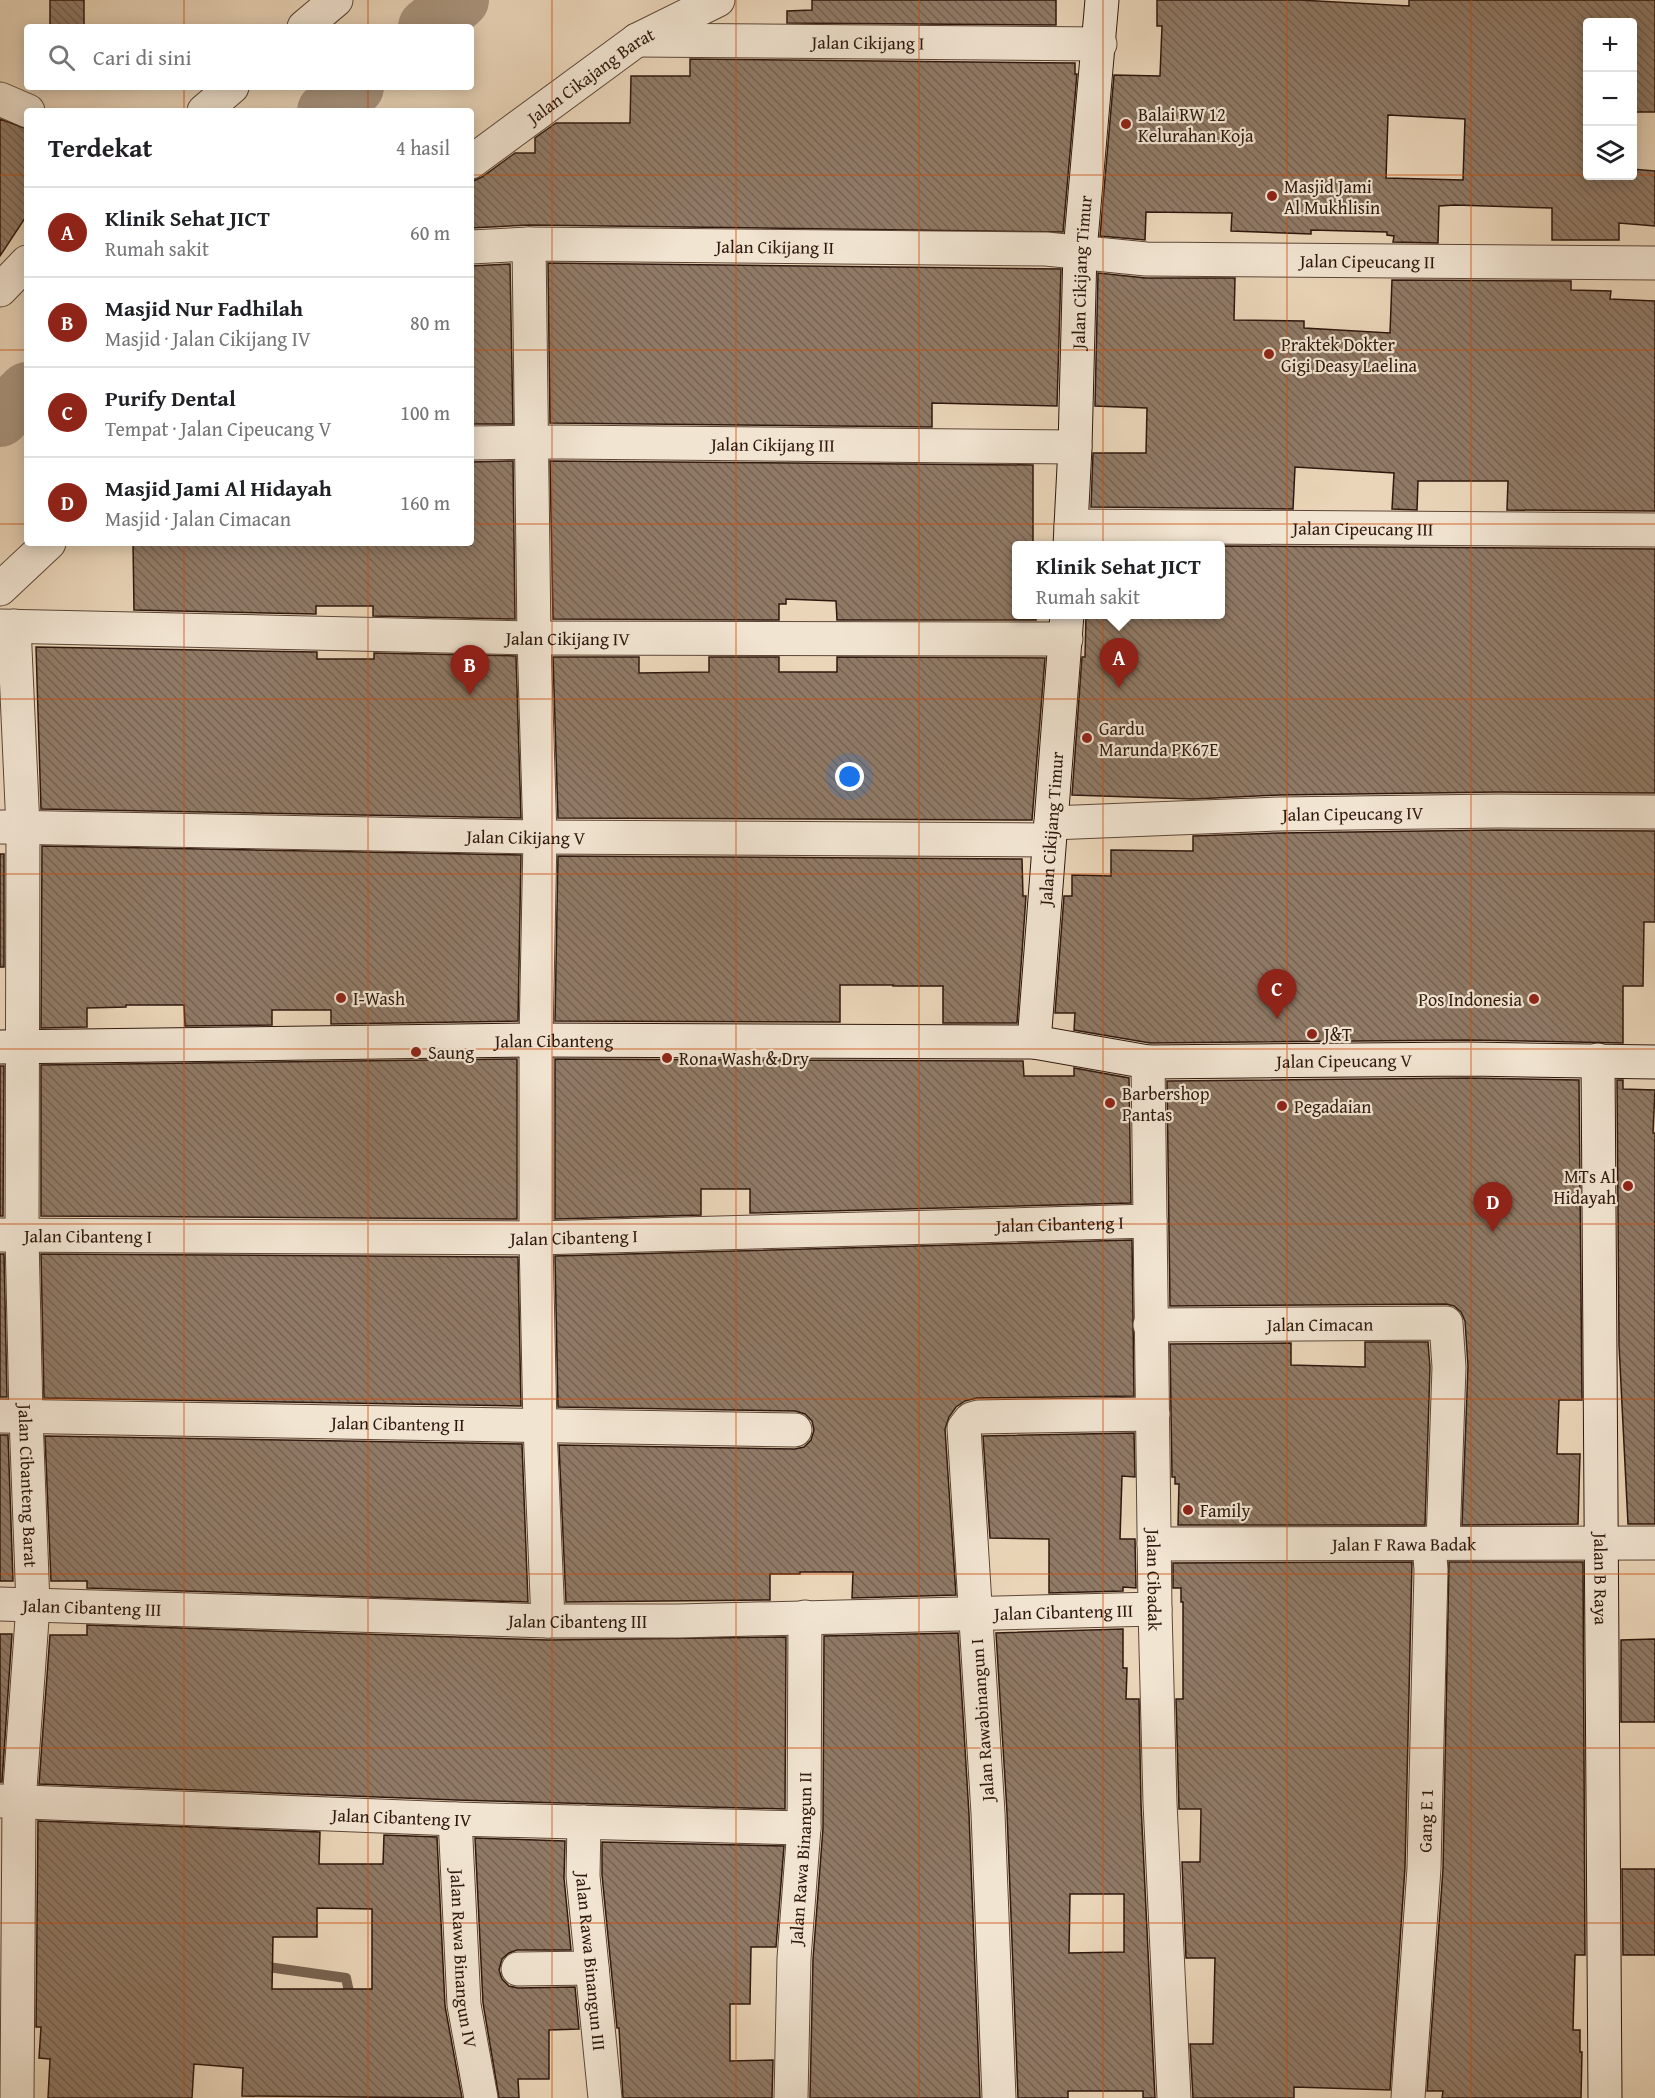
<!DOCTYPE html>
<html lang="id">
<head>
<meta charset="utf-8">
<style>
	:root { --surface:#fff; --page:#f6f6f6; --text:#202124; --muted:#757577; --line:#e0e0e0; --accent:#8f2418 }
	body { margin:0; font-family:"Gentium Book Plus",serif; background:var(--page); color:var(--text) }
	.controls { position:absolute; right:18px; top:18px; display:grid; overflow:hidden; border-radius:6px; box-shadow:0 3px 15px #0003 }
	.controls button { width:54px; height:54px; display:grid; place-items:center; padding:0; border:0; border-bottom:2px solid var(--line); background:var(--surface); color:var(--text); font:30px sans-serif }
	.you { position:absolute; left:850px; top:777px; width:21px; height:21px; margin:-15px; border:4px solid #fff; border-radius:50%; background:#1a73e8; box-shadow:0 0 0 9px #1a73e833 }
	.badge { display:grid; place-items:center; width:39px; height:39px; border-radius:50%; background:var(--accent); color:#fff; font-size:20px; font-weight:700 }
	.pin { position:absolute; translate:-50% -50px; filter:drop-shadow(0 2px 3px #0008) }
	.pin::after { content:''; position:absolute; top:32px; width:21px; height:18px; background:inherit; clip-path:polygon(0 0,100% 0,50% 100%) }
	.popup { position:absolute; left:1012px; top:541px; width:213px; height:78px; box-sizing:border-box; display:grid; place-content:center; border-radius:6px; background:var(--surface); filter:drop-shadow(0 2px 4px #0005); font-size:20px; white-space:nowrap; color:var(--muted) }
	.popup b { font-size:22px; color:var(--text) }
	.popup::after { content:''; position:absolute; left:50%; top:100%; margin-left:-12px; border:12px solid transparent; border-top-color:var(--surface) }
	.list { margin:0; padding:0; list-style:none }
	h2 { display:flex; justify-content:space-between; align-items:center; height:78px; margin:0; padding:0 24px; font-size:26px }
	h2 small { font-size:20px; font-weight:400; color:var(--muted) }
	.list li { display:grid; grid-template-columns:39px 1fr auto; gap:18px; align-items:center; box-sizing:border-box; height:90px; padding:0 24px; border-top:2px solid var(--line) }
	.list b { display:block; font-size:22px; white-space:nowrap }
	.list p { margin:0; font-size:20px; white-space:nowrap; color:var(--muted) }
	.list em { font-size:20px; font-style:normal; color:var(--muted) }
	.icon { flex:none; width:33px; height:33px; fill:none; stroke:currentColor; stroke-width:2; stroke-linecap:round; stroke-linejoin:round }
	.map { position:relative; flex:none; width:1655px; height:2098px; overflow:hidden }
	.search { position:absolute; background:var(--surface); box-shadow:0 3px 15px #0003; left:24px; top:24px; width:450px; height:66px; display:flex; align-items:center; gap:15px; box-sizing:border-box; padding:0 21px; border-radius:6px; color:var(--muted); font-size:22px }
	.panel { position:absolute; background:var(--surface); box-shadow:0 3px 15px #0003; left:24px; top:108px; width:450px; height:438px; border-radius:6px }
	.map>svg:first-child { display:block }
	.lines { fill:none; stroke-linecap:round; stroke-linejoin:round }
	.stream { stroke:#796351; stroke-width:10 }
	.river { stroke:#aa957e; stroke-width:58 }
	.building { fill:url(#building-back-hatch); stroke:#2f180e; stroke-width:1.5; fill-rule:evenodd }
	.street-casing { stroke:#5e4738; stroke-width:35 }
	.secondary-casing { stroke:#2f180e; stroke-width:35 }
	.street { stroke:#f1e4d1; stroke-width:33 }
	.secondary { stroke:#f1e4d1; stroke-width:33 }
	.grid { fill:none; stroke:#cc4f0c; stroke-width:1.5; stroke-opacity:0.55 }
	.poi-dot { fill:#8f2418; stroke:#f1e4d1; stroke-width:2 }
	.labels { text-anchor:middle; dominant-baseline:central; stroke-width:4.5; stroke-linejoin:round; paint-order:stroke }
	.street-label { font-size:18px; fill:#2f180e; stroke:#f1e4d1 }
	.poi-label { font-size:18px; fill:#2f180e; stroke:#f1e4d1; text-anchor:start }
</style>
</head>
<body>
<div class="map">
<svg width="1655" height="2098" viewBox="0 0 1655 2098">
	<defs>
		<pattern id="building-back-hatch" width="6" height="6" patternUnits="userSpaceOnUse" patternTransform="scale(1.5)"><rect width="6" height="6" fill="#907a66"/><path d="M-1 5l2 2M0 0l6 6M5-1l2 2" fill="none" stroke="#766352"/></pattern>
	</defs>
	<rect width="100%" height="100%" fill="#ead5b8"/>
	<filter id="stains"><feTurbulence type="fractalNoise" baseFrequency=".00333" numOctaves="4"/><feColorMatrix values="0 0 0 0 .2 0 0 0 0 .09 0 0 0 0 .02 0 0 0 .5 -.17"/></filter>
	<radialGradient id="worn" r=".72"><stop offset=".6" stop-color="#630" stop-opacity="0"/><stop offset="1" stop-color="#630" stop-opacity=".3"/></radialGradient>
	<g class="lines">
		<path class="stream" d="M 261,1966 L 346,1978 L 351,2001"/>
		<path class="river" d="M 427,27 L 460,0
			M 326,111 L 355,87
			M 0,418 L 27,391"/>
	</g>
	<path class="building" d="M 50,0 L 84,0 L 84,27 L 50,27 Z
		M 812,0 L 1056,0 L 1056,25 L 787,23 L 787,11 L 812,10 Z
		M 1157,0 L 1299,0 L 1409,6 L 1409,0 L 1655,0 L 1655,112 L 1632,112 L 1632,22 L 1587,22 L 1587,176 L 1632,176 L 1632,169 L 1655,171 L 1655,226 L 1619,223 L 1619,240 L 1552,240 L 1552,208 L 1455,205 L 1439,206 L 1438,243 L 1393,242 L 1394,236 L 1387,235 L 1387,232 L 1311,230 L 1311,234 L 1231,231 L 1232,213 L 1146,212 L 1145,240 L 1100,236 L 1114,75 L 1160,76 L 1162,26 L 1157,26 ZM 1388,115 L 1465,119 L 1463,180 L 1386,178 Z
		M 690,59 L 1075,63 L 1075,74 L 1077,74 L 1063,232 L 529,225 L 471,228 L 471,182 L 473,181 L 482,177 L 515,153 L 535,153 L 535,138 L 556,123 L 630,123 L 631,76 L 690,76 Z
		M 0,119 L 27,129 L 27,215 L 0,256 Z
		M 548,263 L 1061,269 L 1057,406 L 932,403 L 932,427 L 550,423 Z
		M 510,264 L 513,424 L 471,424 L 471,266 Z
		M 1098,273 L 1146,278 L 1235,278 L 1234,320 L 1304,321 L 1304,328 L 1390,333 L 1392,280 L 1571,281 L 1571,290 L 1611,291 L 1610,299 L 1655,301 L 1655,511 L 1507,510 L 1508,481 L 1418,481 L 1417,510 L 1392,509 L 1394,473 L 1295,467 L 1293,509 L 1091,507 L 1093,453 L 1146,453 L 1147,408 L 1095,406 Z
		M 513,461 L 515,619 L 373,616 L 373,606 L 316,606 L 316,614 L 134,610 L 133,543 L 413,543 L 413,545 L 471,545 L 471,462 Z
		M 550,461 L 1033,465 L 1033,543 L 1017,543 L 1017,615 L 1036,615 L 1036,620 L 837,620 L 836,601 L 786,599 L 786,604 L 779,604 L 779,620 L 553,619 Z
		M 1221,546 L 1655,549 L 1655,793 L 1498,792 L 1279,795 L 1193,799 L 1072,795 L 1082,657 L 1085,657 L 1086,615 L 1221,615 Z
		M 36,647 L 317,652 L 317,659 L 374,659 L 374,653 L 516,656 L 521,818 L 41,809 Z
		M 553,657 L 639,657 L 639,673 L 709,672 L 709,657 L 779,657 L 779,672 L 837,672 L 837,657 L 1045,658 L 1032,820 L 558,818 Z
		M 1498,830 L 1655,831 L 1655,922 L 1644,922 L 1643,986 L 1623,986 L 1623,1043 L 1469,1040 L 1150,1043 L 1074,1030 L 1075,1013 L 1055,1013 L 1064,896 L 1072,896 L 1072,875 L 1111,876 L 1111,850 L 1193,851 L 1193,836 L 1280,833 Z
		M 42,846 L 521,855 L 518,1021 L 331,1024 L 331,1010 L 272,1010 L 272,1025 L 185,1026 L 184,1005 L 126,1005 L 126,1007 L 87,1008 L 87,1027 L 41,1028 Z
		M 0,854 L 4,854 L 4,967 L 0,967 Z
		M 558,856 L 1022,859 L 1023,896 L 1026,896 L 1017,1023 L 943,1023 L 943,986 L 893,986 L 893,985 L 840,985 L 840,1022 L 555,1021 Z
		M 517,1059 L 517,1219 L 41,1216 L 41,1065 Z
		M 555,1059 L 1023,1061 L 1024,1076 L 1074,1076 L 1074,1068 L 1129,1078 L 1131,1203 L 750,1213 L 750,1189 L 701,1189 L 701,1215 L 555,1219 Z
		M 0,1066 L 4,1066 L 3,1216 L 0,1216 Z
		M 1469,1078 L 1579,1080 L 1582,1400 L 1559,1400 L 1557,1454 L 1580,1454 L 1578,1524 L 1462,1525 L 1468,1366 L 1465,1321 L 1461,1312 L 1454,1306 L 1446,1304 L 1170,1306 L 1167,1081 Z
		M 1617,1080 L 1623,1080 L 1623,1089 L 1655,1090 L 1653,1133 L 1655,1133 L 1655,1524 L 1628,1524 L 1619,1345 Z
		M 1132,1240 L 1134,1396 L 977,1398 L 965,1401 L 956,1407 L 949,1417 L 945,1429 L 956,1595 L 852,1598 L 853,1572 L 800,1572 L 800,1574 L 770,1574 L 770,1600 L 566,1602 L 559,1445 L 795,1449 L 804,1447 L 811,1440 L 814,1430 L 812,1421 L 805,1414 L 795,1411 L 558,1407 L 555,1256 Z
		M 0,1254 L 4,1254 L 7,1397 L 0,1397 Z
		M 41,1254 L 518,1257 L 521,1406 L 44,1398 Z
		M 1365,1342 L 1428,1342 L 1430,1367 L 1425,1525 L 1178,1525 L 1179,1484 L 1175,1484 L 1175,1477 L 1172,1477 L 1170,1344 L 1291,1343 L 1291,1365 L 1365,1367 Z
		M 1134,1433 L 1135,1477 L 1122,1476 L 1120,1539 L 1135,1539 L 1136,1588 L 1123,1587 L 1123,1591 L 1049,1593 L 1049,1539 L 990,1538 L 983,1436 Z
		M 0,1435 L 8,1435 L 13,1581 L 0,1581 Z
		M 45,1436 L 522,1444 L 528,1602 L 87,1588 L 87,1581 L 51,1581 Z
		M 1412,1562 L 1405,1867 L 1390,2090 L 1294,2087 L 1294,2098 L 1193,2098 L 1190,2044 L 1213,2044 L 1215,1958 L 1186,1958 L 1182,1862 L 1200,1862 L 1201,1809 L 1179,1809 L 1176,1699 L 1183,1699 L 1183,1602 L 1181,1602 L 1181,1588 L 1173,1588 L 1173,1563 Z
		M 1449,1562 L 1583,1562 L 1585,1955 L 1575,1955 L 1573,2030 L 1580,2030 L 1580,2052 L 1582,2052 L 1581,2098 L 1442,2098 L 1443,2091 L 1427,2091 L 1443,1869 Z
		M 87,1625 L 548,1640 L 786,1637 L 785,1809 L 456,1800 L 39,1784 L 50,1635 L 87,1635 Z
		M 1123,1629 L 1123,1668 L 1127,1668 L 1126,1699 L 1139,1699 L 1141,1804 L 1155,2098 L 1143,2098 L 1143,2091 L 1068,2091 L 1068,2098 L 1018,2098 L 1007,1812 L 996,1633 ZM 1070,1894 L 1124,1894 L 1124,1952 L 1069,1953 Z
		M 958,1633 L 969,1814 L 980,2098 L 810,2098 L 813,1959 L 823,1828 L 824,1636 Z
		M 0,1634 L 12,1634 L 2,1782 L 0,1782 Z
		M 1655,1639 L 1655,1722 L 1621,1722 L 1621,1640 Z
		M 38,1821 L 320,1832 L 319,1864 L 383,1864 L 384,1835 L 437,1837 L 445,2006 L 462,2098 L 242,2096 L 243,2068 L 194,2064 L 192,2098 L 48,2098 L 50,2059 L 39,2058 L 41,2027 L 36,2027 ZM 317,1908 L 372,1909 L 372,1989 L 272,1989 L 273,1937 L 317,1937 Z
		M 475,1838 L 565,1841 L 564,1878 L 571,1950 L 517,1950 L 509,1953 L 502,1959 L 499,1970 L 502,1979 L 509,1986 L 518,1988 L 575,1987 L 579,2029 L 549,2030 L 549,2079 L 518,2079 L 519,2098 L 499,2098 L 483,2003 Z
		M 602,1842 L 784,1846 L 776,1947 L 751,1947 L 750,2004 L 730,2004 L 730,2061 L 773,2060 L 772,2098 L 623,2098 L 619,2028 L 617,2028 L 602,1875 Z
		M 1622,1869 L 1655,1869 L 1655,1955 L 1623,1955 Z"/>
	<g class="lines">
		<defs>
			<g id="street">
				<path d="M 304,27 L 336,0"/>
				<path id="s1" d="M 637,40 L 1100,44"/>
				<path d="M 0,99 L 28,111"/>
				<path d="M 204,111 L 232,87"/>
				<path id="s2" d="M 471,162 L 637,40 L 718,0"/>
				<path d="M 529,244 L 534,638 L 540,837 L 536,1040 L 536,1238 L 540,1427 L 548,1621"/>
				<path id="s3" d="M 471,247 L 529,244 L 1046,249 L 1146,259 L 1655,263"/>
				<path d="M 0,290 L 27,262"/>
				<path id="s4" d="M 471,443 L 561,442 L 1075,447"/>
				<path id="s5" d="M 1071,526 L 1655,530"/>
				<path d="M 0,589 L 49,543"/>
				<path id="s6" d="M 0,626 L 534,638 L 1066,639"/>
				<path id="s7" d="M 14,626 L 23,828 L 22,1235 L 26,1417 L 33,1605 L 19,1802 L 17,2098"/>
				<path id="s8" d="M 1051,823 L 1279,814 L 1498,811 L 1655,812"/>
				<path id="s9" d="M 2,827 L 540,837 L 1049,840"/>
				<path id="s10" d="M 1148,1062 L 1155,1609 L 1160,1803 L 1174,2098"/>
				<path id="s11" d="M 0,1235 L 536,1238 L 1150,1221"/>
				<path id="s12" d="M 1150,1325 L 1446,1323 L 1449,1367 L 1443,1543"/>
				<path id="s13" d="M 0,1416 L 795,1430"/>
				<path id="s14" d="M 1154,1544 L 1655,1543"/>
				<path id="s15" d="M 0,1604 L 548,1621 L 679,1621 L 1155,1609"/>
				<path id="s16" d="M 0,1801 L 455,1819 L 804,1828"/>
				<path id="s17" d="M 455,1819 L 464,2005 L 481,2098"/>
				<path id="s18" d="M 584,1822 L 583,1876 L 605,2098"/>
				<path d="M 518,1969 L 592,1968"/>
				<path id="s19" d="M 791,2098 L 794,1958 L 804,1828 L 805,1617"/>
				<path d="M 999,2098 L 988,1813 L 964,1428 L 971,1419 L 978,1417 L 1153,1414"/>
				<path id="s20" d="M 1408,2098 L 1424,1868 L 1431,1570 L 1429,1543"/>
			</g>
			<g id="secondary">
				<path id="s21" d="M 1070,546 L 1075,447 L 1080,251 L 1102,0"/>
				<path id="s22" d="M 1034,1042 L 1067,614"/>
				<path id="s23" d="M 0,1047 L 536,1040 L 1034,1042 L 1148,1062 L 1469,1059 L 1655,1062"/>
				<path id="s24" d="M 1598,1060 L 1605,2098"/>
			</g>
		</defs>
		<use href="#street" class="street-casing"/>
		<use href="#secondary" class="secondary-casing"/>
		<use href="#street" class="street"/>
		<use href="#secondary" class="secondary"/>
	</g>
	<path class="grid" d="M 184,0 L 184,27M 368,0 L 368,27M 552,0 L 552,2098M 736,0 L 736,2098M 919,0 L 919,2098M 1103,0 L 1103,2098M 1287,0 L 1287,2098M 1471,0 L 1471,2098M 184,87 L 184,111M 368,87 L 368,111M 0,175 L 27,175M 471,175 L 1588,175M 1632,175 L 1655,175M 0,350 L 27,350M 471,350 L 1655,350M 0,524 L 27,524M 471,524 L 1655,524M 184,543 L 184,2098M 368,543 L 368,2098M 0,699 L 1655,699M 0,874 L 1655,874M 0,1049 L 1655,1049M 0,1224 L 1655,1224M 0,1399 L 1655,1399M 0,1574 L 1655,1574M 0,1748 L 1655,1748M 0,1923 L 1655,1923"/>
	<g class="poi-dot">
		<circle cx="1126" cy="124" r="6"/>
		<circle cx="1272" cy="196" r="6"/>
		<circle cx="1269" cy="354" r="6"/>
		<circle cx="1087" cy="738" r="6"/>
		<circle cx="341" cy="998" r="6"/>
		<circle cx="1534" cy="999" r="6"/>
		<circle cx="1312" cy="1034" r="6"/>
		<circle cx="416" cy="1052" r="6"/>
		<circle cx="667" cy="1058" r="6"/>
		<circle cx="1110" cy="1103" r="6"/>
		<circle cx="1282" cy="1106" r="6"/>
		<circle cx="1628" cy="1186" r="6"/>
		<circle cx="1188" cy="1510" r="6"/>
	</g>
	<g class="labels">
		<g class="street-label">
			<text stroke="none"><textPath href="#s1" startOffset="231">Jalan Cikijang I</textPath></text>
			<text stroke="none"><textPath href="#s2" startOffset="148">Jalan Cikajang Barat</textPath></text>
			<text stroke="none"><textPath href="#s3" startOffset="304">Jalan Cikijang II</textPath></text>
			<text stroke="none"><textPath href="#s3" startOffset="897">Jalan Cipeucang II</textPath></text>
			<text stroke="none"><textPath href="#s21" startOffset="274">Jalan Cikijang Timur</textPath></text>
			<text stroke="none"><textPath href="#s4" startOffset="302">Jalan Cikijang III</textPath></text>
			<text stroke="none"><textPath href="#s5" startOffset="292">Jalan Cipeucang III</textPath></text>
			<text stroke="none"><textPath href="#s6" startOffset="568">Jalan Cikijang IV</textPath></text>
			<text stroke="none"><textPath href="#s8" startOffset="302">Jalan Cipeucang IV</textPath></text>
			<text stroke="none"><textPath href="#s22" startOffset="214">Jalan Cikijang Timur</textPath></text>
			<text stroke="none"><textPath href="#s9" startOffset="524">Jalan Cikijang V</textPath></text>
			<text stroke="none"><textPath href="#s23" startOffset="554">Jalan Cibanteng</textPath></text>
			<text stroke="none"><textPath href="#s23" startOffset="1346">Jalan Cipeucang V</textPath></text>
			<text stroke="none"><textPath href="#s11" startOffset="1060">Jalan Cibanteng I</textPath></text>
			<text stroke="none"><textPath href="#s11" startOffset="88">Jalan Cibanteng I</textPath></text>
			<text stroke="none"><textPath href="#s11" startOffset="574">Jalan Cibanteng I</textPath></text>
			<text stroke="none"><textPath href="#s12" startOffset="170">Jalan Cimacan</textPath></text>
			<text stroke="none"><textPath href="#s13" startOffset="398">Jalan Cibanteng II</textPath></text>
			<text stroke="none"><textPath href="#s7" startOffset="860">Jalan Cibanteng Barat</textPath></text>
			<text stroke="none"><textPath href="#s14" startOffset="250">Jalan F Rawa Badak</textPath></text>
			<text stroke="none"><textPath href="#s24" startOffset="519">Jalan B Raya</textPath></text>
			<text stroke="none"><textPath href="#s10" startOffset="518">Jalan Cibadak</textPath></text>
			<text stroke="none"><textPath href="#s15" startOffset="92">Jalan Cibanteng III</textPath></text>
			<text stroke="none"><textPath href="#s15" startOffset="1064">Jalan Cibanteng III</textPath></text>
			<text stroke="none"><textPath href="#s15" startOffset="578">Jalan Cibanteng III</textPath></text>
			<text transform="translate(982 1720) rotate(-94)">Jalan Rawabinangun I</text>
			<text stroke="none"><textPath href="#s16" startOffset="402">Jalan Cibanteng IV</textPath></text>
			<text stroke="none"><textPath href="#s20" startOffset="278">Gang E 1</textPath></text>
			<text stroke="none"><textPath href="#s19" startOffset="240">Jalan Rawa Binangun II</textPath></text>
			<text stroke="none"><textPath href="#s17" startOffset="140">Jalan Rawa Binangun IV</textPath></text>
			<text stroke="none"><textPath href="#s18" startOffset="140">Jalan Rawa Binangun III</textPath></text>
		</g>
		<g class="poi-label">
			<text x="1138" y="114">Balai RW 12<tspan x="1138" dy="21">Kelurahan Koja</tspan></text>
			<text x="1284" y="186">Masjid Jami<tspan x="1284" dy="21">Al Mukhlisin</tspan></text>
			<text x="1281" y="344">Praktek Dokter<tspan x="1281" dy="21">Gigi Deasy Laelina</tspan></text>
			<text x="1099" y="728">Gardu<tspan x="1099" dy="21">Marunda PK67E</tspan></text>
			<text x="353" y="998">I-Wash</text>
			<text x="1522" y="999" text-anchor="end">Pos Indonesia</text>
			<text x="1324" y="1034">J&amp;T</text>
			<text x="428" y="1052">Saung</text>
			<text x="679" y="1058">Rona Wash &amp; Dry</text>
			<text x="1122" y="1093">Barbershop<tspan x="1122" dy="21">Pantas</tspan></text>
			<text x="1294" y="1106">Pegadaian</text>
			<text x="1616" y="1176" text-anchor="end">MTs Al<tspan x="1616" dy="21">Hidayah</tspan></text>
			<text x="1200" y="1510">Family</text>
		</g>
	</g>
	<rect width="100%" height="100%" filter="url(#stains)"/>
	<rect width="100%" height="100%" fill="url(#worn)"/>
</svg>
<div class="controls">
<button>+</button>
<button>−</button>
<button><svg class="icon" aria-label="layers" viewBox="0 0 24 24"><path d="M12 4l9 5-9 5-9-5zM3 14l9 5 9-5"/></svg></button>
</div>
<div class="you"></div>
<div class="pin badge" style="left:1119px;top:688px">A</div>
<div class="popup"><b>Klinik Sehat JICT</b>Rumah sakit</div>
<div class="pin badge" style="left:470px;top:695px">B</div>
<div class="pin badge" style="left:1277px;top:1019px">C</div>
<div class="pin badge" style="left:1493px;top:1232px">D</div>
<div class="search"><svg class="icon" aria-label="search" viewBox="0 0 24 24"><circle cx="10" cy="10" r="6"/><path d="M15 15l6 6"/></svg>Cari di sini</div>
<section class="panel">
<h2>Terdekat<small>4 hasil</small></h2>
<ul class="list">
<li><span class="badge">A</span><div><b>Klinik Sehat JICT</b><p>Rumah sakit</p></div><em>60 m</em></li>
<li><span class="badge">B</span><div><b>Masjid Nur Fadhilah</b><p>Masjid · Jalan Cikijang IV</p></div><em>80 m</em></li>
<li><span class="badge">C</span><div><b>Purify Dental</b><p>Tempat · Jalan Cipeucang V</p></div><em>100 m</em></li>
<li><span class="badge">D</span><div><b>Masjid Jami Al Hidayah</b><p>Masjid · Jalan Cimacan</p></div><em>160 m</em></li>
</ul>
</section>
</div>
</body>
</html>
